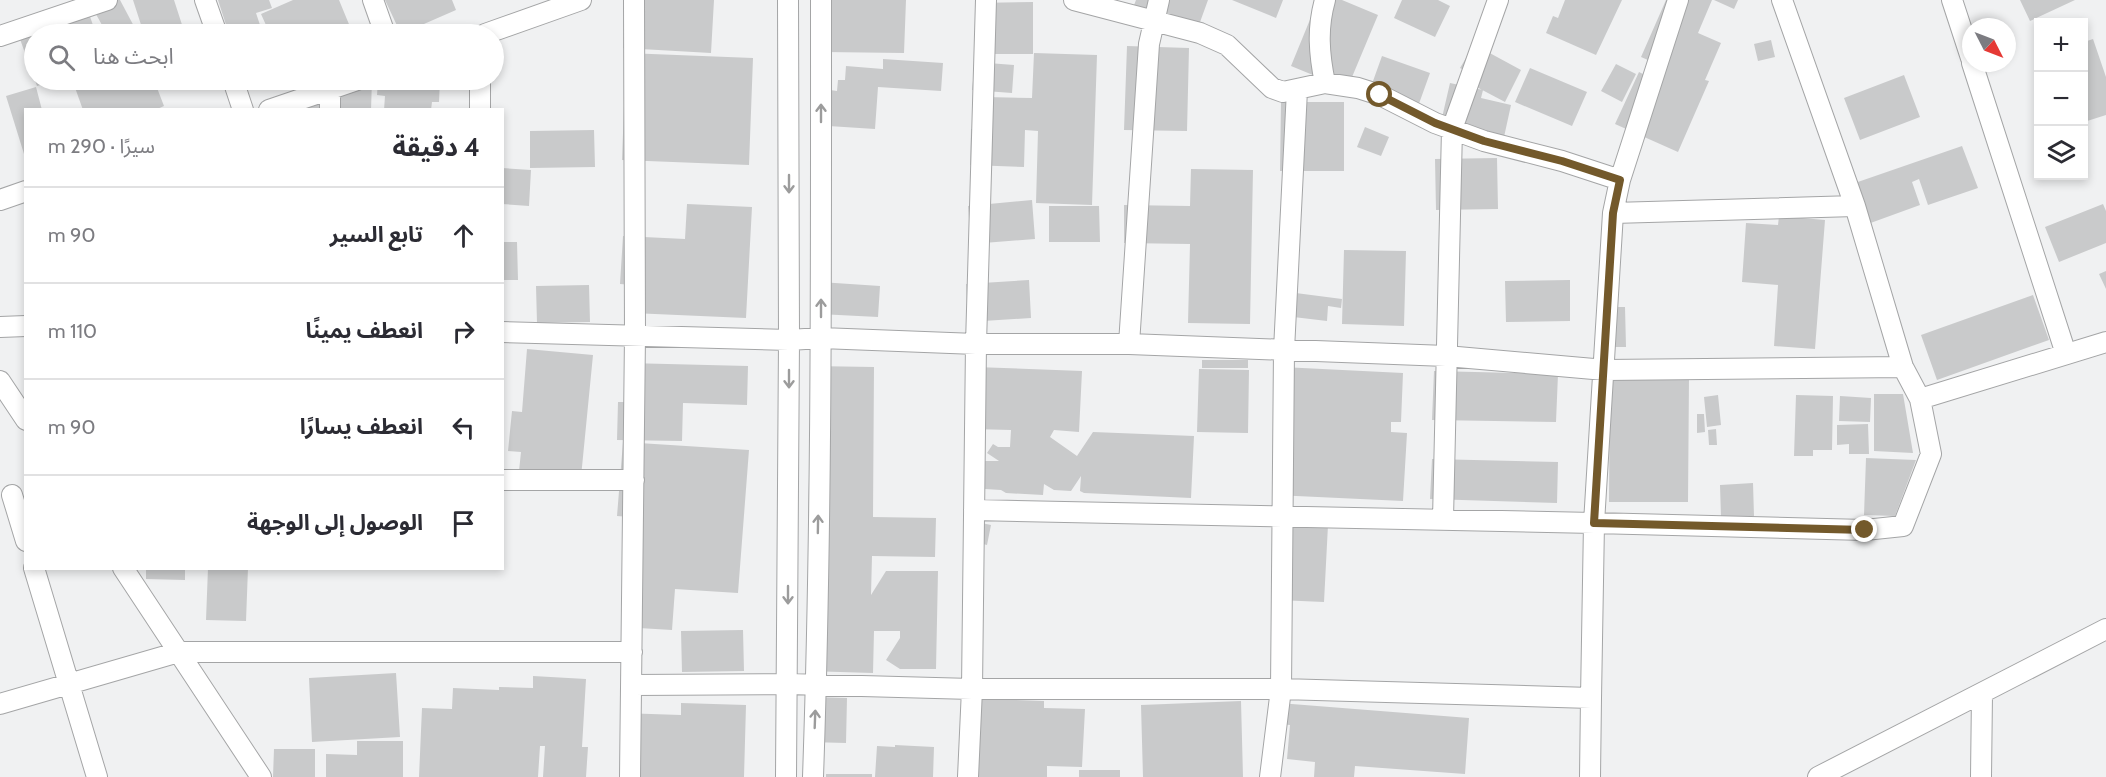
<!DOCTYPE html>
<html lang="ar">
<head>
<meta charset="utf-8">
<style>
	:root { --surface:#fff; --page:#f7f7f7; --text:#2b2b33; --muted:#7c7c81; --line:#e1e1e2 }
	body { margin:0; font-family:Cabin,"Noto Sans Arabic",sans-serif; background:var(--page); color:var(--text); direction:rtl }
	.controls { position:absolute; right:18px; top:18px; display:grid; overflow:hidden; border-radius:0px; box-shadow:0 3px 9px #0003 }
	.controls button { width:54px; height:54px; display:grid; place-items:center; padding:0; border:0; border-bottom:2px solid var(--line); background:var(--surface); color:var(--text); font:30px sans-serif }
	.compass { position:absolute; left:1962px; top:18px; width:54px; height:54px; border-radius:50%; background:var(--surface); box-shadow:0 3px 9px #0003; rotate:132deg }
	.stop { position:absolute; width:18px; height:18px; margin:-14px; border:4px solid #73592b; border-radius:50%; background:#fff }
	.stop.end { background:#73592b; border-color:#fff; box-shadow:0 2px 6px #0008 }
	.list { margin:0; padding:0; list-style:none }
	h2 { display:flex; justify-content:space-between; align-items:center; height:78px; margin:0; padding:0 24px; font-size:26px }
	h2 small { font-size:20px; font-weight:400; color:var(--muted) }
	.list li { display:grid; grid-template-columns:39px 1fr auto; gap:18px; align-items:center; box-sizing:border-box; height:96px; padding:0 24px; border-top:2px solid var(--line) }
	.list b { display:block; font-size:22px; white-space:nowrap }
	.list em { font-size:20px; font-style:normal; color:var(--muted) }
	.icon { flex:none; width:33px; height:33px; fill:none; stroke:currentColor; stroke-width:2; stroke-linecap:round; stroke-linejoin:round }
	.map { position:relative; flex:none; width:2106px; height:777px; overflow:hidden; direction:ltr }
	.search { position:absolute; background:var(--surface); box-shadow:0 3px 9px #0003; left:24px; top:24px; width:480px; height:66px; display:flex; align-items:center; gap:15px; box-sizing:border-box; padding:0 21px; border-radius:33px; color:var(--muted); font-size:22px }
	.panel { position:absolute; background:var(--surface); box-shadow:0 3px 9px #0003; left:24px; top:108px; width:480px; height:462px; border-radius:0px; direction:rtl }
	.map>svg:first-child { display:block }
	.building { fill:#c9cacb }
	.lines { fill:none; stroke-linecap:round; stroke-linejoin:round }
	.minor-casing { stroke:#a4a5a6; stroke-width:22 }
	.minor { stroke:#fff; stroke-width:20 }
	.oneway { stroke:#9c9c9c }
	.route { stroke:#73592b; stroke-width:8 }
</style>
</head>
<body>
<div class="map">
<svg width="2106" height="777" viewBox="0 0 2106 777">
	<rect width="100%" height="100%" fill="#f0f1f2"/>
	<path class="building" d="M 106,0 L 120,0 L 137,32 L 131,34 L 107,34 L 92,7 Z
		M 133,0 L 174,0 L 185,34 L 144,34 Z
		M 218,0 L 269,0 L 272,8 L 256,13 L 263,34 L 229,34 Z
		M 293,0 L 339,0 L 353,34 L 270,34 L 261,14 Z
		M 385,0 L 452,0 L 456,10 L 401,34 Z
		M 626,0 L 714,0 L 711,53 L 623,48 Z
		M 816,0 L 906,0 L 904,53 L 824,52 L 823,89 L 837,91 L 838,80 L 845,80 L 846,66 L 883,69 L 883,59 L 943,63 L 941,91 L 878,87 L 875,129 L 813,125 Z
		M 1136,0 L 1208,0 L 1195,36 L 1131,13 Z
		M 1232,0 L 1283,0 L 1276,18 Z
		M 1318,0 L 1342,0 L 1378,15 L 1347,89 L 1291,66 Z
		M 1402,0 L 1438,0 L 1450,6 L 1435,37 L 1394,18 Z
		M 1565,0 L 1622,0 L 1596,55 L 1546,33 L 1553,16 L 1558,18 Z
		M 1666,0 L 1712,0 L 1698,33 L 1721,43 L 1705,80 L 1709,81 L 1678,152 L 1615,124 L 1639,72 L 1649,77 L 1655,63 L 1641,57 Z
		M 1714,0 L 1738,0 L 1734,9 Z
		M 2020,0 L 2075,0 L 2030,21 Z
		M 85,2 L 96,34 L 34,34 L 34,78 L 16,28 Z
		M 1033,2 L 1033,54 L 985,54 L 985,11 L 975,11 L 975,3 Z
		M 2093,39 L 2106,77 L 2106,115 L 2084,122 L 2084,42 Z
		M 1771,40 L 1775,57 L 1758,61 L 1754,44 Z
		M 1127,46 L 1189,48 L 1187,131 L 1124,130 Z
		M 1486,51 L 1521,70 L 1505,102 L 1469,83 L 1473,75 L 1460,68 L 1466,58 L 1479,65 Z
		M 626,53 L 753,58 L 749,165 L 622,160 Z
		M 1034,53 L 1097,55 L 1092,205 L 1036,203 L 1038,131 L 1025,130 L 1024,167 L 970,165 L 971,129 L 984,130 L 985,97 L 1032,98 Z
		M 1382,56 L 1430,73 L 1416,112 L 1368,95 Z
		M 975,62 L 1014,65 L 1012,93 L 972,90 Z
		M 1616,64 L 1636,74 L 1622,102 L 1601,91 Z
		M 1530,68 L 1587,92 L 1572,126 L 1515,102 Z
		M 1904,75 L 1920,117 L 1860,140 L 1844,98 Z
		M 35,80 L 56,80 L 37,86 Z
		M 78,80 L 154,80 L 164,106 L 155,110 L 83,110 L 73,82 Z
		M 340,80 L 372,80 L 371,110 L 292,110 L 293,85 L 340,86 Z
		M 378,80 L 440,80 L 439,102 L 432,102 L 431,110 L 384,110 L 385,96 L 377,95 Z
		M 1450,83 L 1483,90 L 1481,98 L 1511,105 L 1504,137 L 1441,122 Z
		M 36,87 L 42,110 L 26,110 L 26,154 L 24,154 L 6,96 Z
		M 1281,102 L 1344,102 L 1344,171 L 1280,171 Z
		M 1365,127 L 1389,137 L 1381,156 L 1357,147 Z
		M 594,130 L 595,167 L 530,168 L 530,131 Z
		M 1962,146 L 1978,188 L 1928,205 L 1919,179 L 1912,182 L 1920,205 L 1865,225 L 1852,184 Z
		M 1497,158 L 1498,209 L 1436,210 L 1435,159 Z
		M 502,168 L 531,170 L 529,206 L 502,204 Z
		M 1191,169 L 1253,170 L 1250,324 L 1188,323 L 1190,244 L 1124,243 L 1124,205 L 1190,206 Z
		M 1032,200 L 1035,239 L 971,244 L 968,206 Z
		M 687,204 L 752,207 L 746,318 L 632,313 L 634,285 L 620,284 L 623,236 L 685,239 Z
		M 2103,204 L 2106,211 L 2106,243 L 2059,262 L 2045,227 Z
		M 1049,206 L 1099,206 L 1100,242 L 1049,242 Z
		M 1779,216 L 1825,220 L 1815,349 L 1774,346 L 1778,285 L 1742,282 L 1746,223 L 1778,225 Z
		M 502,242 L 517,242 L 518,280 L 502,280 Z
		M 1344,250 L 1406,251 L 1404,326 L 1342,324 Z
		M 2106,271 L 2106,289 L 2099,274 Z
		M 1029,280 L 1031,318 L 968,322 L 966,284 Z
		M 1570,280 L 1570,321 L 1506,322 L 1505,281 Z
		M 820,282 L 880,286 L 878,317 L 819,314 Z
		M 589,285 L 590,322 L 537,323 L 536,286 Z
		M 1288,292 L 1342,299 L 1341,308 L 1328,306 L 1327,321 L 1285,316 Z
		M 2033,295 L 2049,340 L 1937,380 L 1921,335 Z
		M 1600,307 L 1625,307 L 1626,347 L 1600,347 Z
		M 527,349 L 593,355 L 581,477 L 519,471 L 521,452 L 508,451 L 512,411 L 522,412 Z
		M 1202,360 L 1248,360 L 1248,368 L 1202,368 Z
		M 627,363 L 748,366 L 747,405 L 683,403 L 682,441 L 617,440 L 618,402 L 626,402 Z
		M 812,366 L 874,367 L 873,517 L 936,518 L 935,557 L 872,556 L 871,595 L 886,571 L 938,571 L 936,669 L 900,669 L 886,660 L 900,638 L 900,631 L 874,631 L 873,673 L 807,671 L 811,514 L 808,519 Z
		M 975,367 L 1082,371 L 1079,432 L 1054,430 L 1050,437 L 1077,456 L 1093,432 L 1194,436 L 1191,498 L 1084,493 L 1080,491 L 1081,476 L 1071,491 L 1054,490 L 1044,484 L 1043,495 L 1006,493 L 1001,490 L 985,489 L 966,477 L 977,461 L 999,461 L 987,453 L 993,444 L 998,447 L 1010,447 L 1011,430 L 972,429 Z
		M 1282,367 L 1403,373 L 1401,422 L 1391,422 L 1391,432 L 1407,433 L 1403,501 L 1275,495 Z
		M 1199,369 L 1249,370 L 1248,433 L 1197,432 Z
		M 1434,371 L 1558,374 L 1556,422 L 1432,420 Z
		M 1610,376 L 1689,377 L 1688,502 L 1609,502 Z
		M 1874,394 L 1903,394 L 1913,453 L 1874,451 Z
		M 1718,395 L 1721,425 L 1707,427 L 1704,397 Z
		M 1796,395 L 1833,396 L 1832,450 L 1813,450 L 1813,456 L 1794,456 Z
		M 1840,396 L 1871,398 L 1870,422 L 1839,421 Z
		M 1697,414 L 1704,414 L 1705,432 L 1697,433 Z
		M 1868,424 L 1869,454 L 1849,454 L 1849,444 L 1837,445 L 1837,425 Z
		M 1716,429 L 1717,445 L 1709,445 L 1708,430 Z
		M 623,442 L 749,450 L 738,593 L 675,589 L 672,630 L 622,627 L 630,517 L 617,516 Z
		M 1866,458 L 1916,460 L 1895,516 L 1864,515 Z
		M 1432,459 L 1558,462 L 1557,503 L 1430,499 Z
		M 1753,483 L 1754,516 L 1721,517 L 1720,485 Z
		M 972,521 L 991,525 L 987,545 L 967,540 Z
		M 1282,523 L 1328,525 L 1324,602 L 1278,600 Z
		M 146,568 L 185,568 L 185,580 L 146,579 Z
		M 208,568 L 248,568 L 246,621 L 206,620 Z
		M 743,630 L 744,671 L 682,672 L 681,631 Z
		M 396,673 L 400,737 L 312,742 L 309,678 Z
		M 533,676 L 586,679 L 582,747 L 588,747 L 586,777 L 543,777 L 545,746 L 540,746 L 538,777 L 419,777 L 422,708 L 452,709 L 453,688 L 499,690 L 499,687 L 533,688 Z
		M 810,697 L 847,698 L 846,743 L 809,742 Z
		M 969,698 L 1044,701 L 1044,708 L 1085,709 L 1082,767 L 1047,766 L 1047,777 L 965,777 Z
		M 1241,701 L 1243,777 L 1143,777 L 1141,705 Z
		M 681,703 L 746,705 L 744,777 L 620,777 L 621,713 L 681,715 Z
		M 1279,703 L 1469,718 L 1465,774 L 1355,766 L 1354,777 L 1314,777 L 1315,762 L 1287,759 L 1290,725 L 1278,724 Z
		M 357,741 L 403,741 L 403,777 L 326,777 L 326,754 L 357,755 Z
		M 895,745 L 934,747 L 933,777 L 875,777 L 877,746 L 895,747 Z
		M 274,749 L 315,749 L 315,777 L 273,777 Z
		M 1079,770 L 1120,770 L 1120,777 L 1079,777 Z
		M 826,774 L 872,774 L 872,777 L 826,777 Z"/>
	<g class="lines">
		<defs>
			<path id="minor" d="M 205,0 L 217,34
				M 373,0 L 385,34
				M 1074,0 L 1200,33 L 1227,45 L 1272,88 L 1283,92 L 1325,83 L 1358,88 L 1380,95 L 1435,123 L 1484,141 L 1562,161 L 1620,180
				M 1782,0 L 1855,206
				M 1952,0 L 1971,58
				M 485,34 L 581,0
				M 0,36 L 107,0
				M 1972,63 L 2066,354
				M 233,80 L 243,110
				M 1325,83 C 1319,54 1317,28 1325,0
				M 269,110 L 357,80
				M 330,110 L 330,89
				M 480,110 L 480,80
				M 0,200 L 26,191
				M 1855,206 L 1903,367 L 1920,399 L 1931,454 L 1903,526 L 1865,530 L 1594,523 L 1613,213 Z
				M 1613,213 L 1620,180 L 1678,0
				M 0,327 L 26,326
				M 502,332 L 789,340 L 821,338 L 976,344 L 1129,344 L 1446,356 L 1605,370 L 1903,367
				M 1129,344 L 1149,44 L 1159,0
				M 0,381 L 26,420
				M 1920,399 L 2106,342
				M 502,480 L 634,480
				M 12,495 L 26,541
				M 974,510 L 1594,523 L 1591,698
				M 1443,519 L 1452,129 L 1498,0
				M 34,568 L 97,777
				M 123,568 L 261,777
				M 632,685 L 788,684 L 972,689 L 1281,689 L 1591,698 L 1590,777
				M 0,704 L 179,652 L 632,652
				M 630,777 L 635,335 L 634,0
				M 786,777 L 789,340 L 788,0
				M 813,777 C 822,518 821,259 821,0
				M 968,777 L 972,689 L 976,344 L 986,0
				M 1270,777 L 1281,689 L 1284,350 L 1297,90
				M 1818,777 L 2106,629
				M 1981,777 L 1982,694"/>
		</defs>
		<use href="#minor" class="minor-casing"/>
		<use href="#minor" class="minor"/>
	</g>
	<defs><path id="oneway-shaft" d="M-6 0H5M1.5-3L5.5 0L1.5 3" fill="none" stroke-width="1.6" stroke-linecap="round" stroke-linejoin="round" transform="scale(1.5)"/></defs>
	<g class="oneway">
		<use href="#oneway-shaft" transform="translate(821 113) rotate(-90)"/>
		<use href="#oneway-shaft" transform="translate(789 184) rotate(90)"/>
		<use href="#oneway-shaft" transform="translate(821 308) rotate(-90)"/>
		<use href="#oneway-shaft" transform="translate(789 379) rotate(90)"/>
		<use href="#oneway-shaft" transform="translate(818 524) rotate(-89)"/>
		<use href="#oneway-shaft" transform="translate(788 595) rotate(90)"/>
		<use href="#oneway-shaft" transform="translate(815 719) rotate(-88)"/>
	</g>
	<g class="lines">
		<path class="route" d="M 1380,95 L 1435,123 L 1484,141 L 1562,161 L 1620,180 L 1613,213 L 1594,523 L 1865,530"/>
	</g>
</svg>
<div class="controls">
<button>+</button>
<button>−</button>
<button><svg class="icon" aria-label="layers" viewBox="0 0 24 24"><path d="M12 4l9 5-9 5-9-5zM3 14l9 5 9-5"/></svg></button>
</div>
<svg class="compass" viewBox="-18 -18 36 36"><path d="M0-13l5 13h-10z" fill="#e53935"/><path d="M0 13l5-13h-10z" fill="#7c7c81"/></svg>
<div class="stop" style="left:1380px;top:95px"></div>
<div class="stop end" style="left:1865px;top:530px"></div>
<div class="search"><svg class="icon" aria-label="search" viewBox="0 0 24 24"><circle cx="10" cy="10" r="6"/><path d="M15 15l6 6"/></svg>ابحث هنا</div>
<section class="panel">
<h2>4 دقيقة<small>سيرًا · 290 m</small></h2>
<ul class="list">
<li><svg class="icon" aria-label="ahead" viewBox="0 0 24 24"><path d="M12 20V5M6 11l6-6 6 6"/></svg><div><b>تابع السير</b></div><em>90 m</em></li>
<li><svg class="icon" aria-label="right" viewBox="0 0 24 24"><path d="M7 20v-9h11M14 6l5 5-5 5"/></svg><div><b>انعطف يمينًا</b></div><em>110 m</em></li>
<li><svg class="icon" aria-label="left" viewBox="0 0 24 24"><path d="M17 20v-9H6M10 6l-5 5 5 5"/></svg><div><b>انعطف يسارًا</b></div><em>90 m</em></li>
<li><svg class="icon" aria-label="arrive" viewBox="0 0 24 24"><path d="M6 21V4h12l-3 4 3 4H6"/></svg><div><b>الوصول إلى الوجهة</b></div></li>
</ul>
</section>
</div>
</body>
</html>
